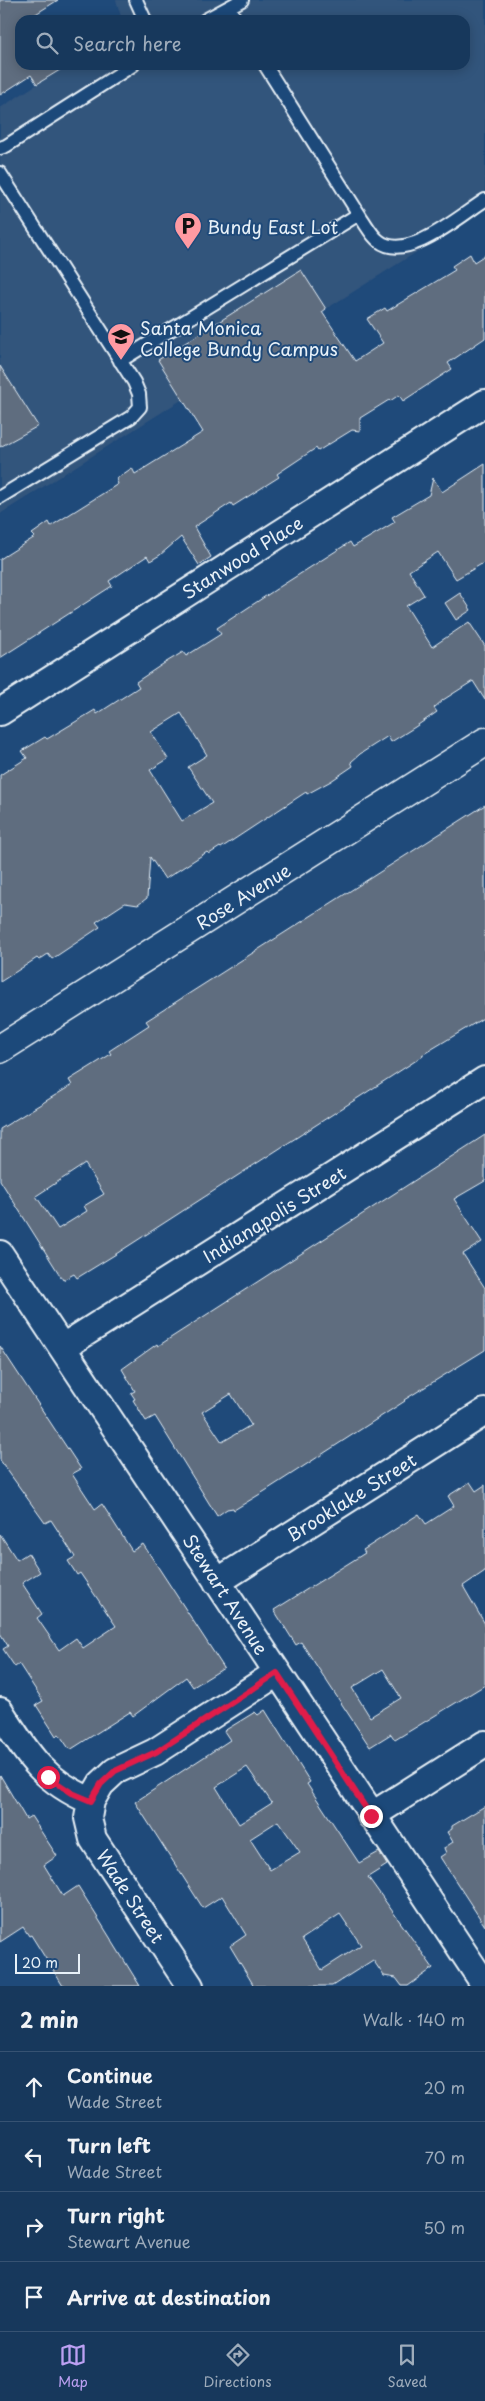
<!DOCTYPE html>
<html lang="en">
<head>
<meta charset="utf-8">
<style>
	:root { --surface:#17385c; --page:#244365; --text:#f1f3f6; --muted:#9eacbb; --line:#365272; --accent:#bca0f2 }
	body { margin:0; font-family:"Playpen Sans",sans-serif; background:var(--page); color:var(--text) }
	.scale { position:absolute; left:15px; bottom:12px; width:65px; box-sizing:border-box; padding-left:5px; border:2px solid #e8f1f8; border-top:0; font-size:14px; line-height:18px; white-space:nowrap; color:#e8f1f8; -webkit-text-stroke:4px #1f4a7a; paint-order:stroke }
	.stop { position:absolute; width:15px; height:15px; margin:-11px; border:4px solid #e11d48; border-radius:50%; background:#fff }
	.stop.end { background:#e11d48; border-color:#fff; box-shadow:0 1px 5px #0008 }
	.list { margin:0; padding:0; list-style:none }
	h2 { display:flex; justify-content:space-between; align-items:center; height:65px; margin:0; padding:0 20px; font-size:21px }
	h2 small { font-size:16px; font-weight:400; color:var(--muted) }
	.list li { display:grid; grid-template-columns:32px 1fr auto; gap:15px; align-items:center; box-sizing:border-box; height:70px; padding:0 20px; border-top:1px solid var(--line) }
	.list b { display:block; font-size:19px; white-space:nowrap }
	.list p { margin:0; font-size:16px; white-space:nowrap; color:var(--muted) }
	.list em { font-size:16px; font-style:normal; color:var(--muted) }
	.icon { flex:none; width:28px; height:28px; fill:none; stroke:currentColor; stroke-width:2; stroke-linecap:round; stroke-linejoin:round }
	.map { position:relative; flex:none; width:485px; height:1986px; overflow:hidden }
	.search { position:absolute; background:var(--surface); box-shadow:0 2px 12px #0003; left:15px; right:15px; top:15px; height:55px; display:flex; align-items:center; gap:12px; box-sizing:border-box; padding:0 18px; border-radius:15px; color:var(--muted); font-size:19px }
	.sheet { height:345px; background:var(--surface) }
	nav { display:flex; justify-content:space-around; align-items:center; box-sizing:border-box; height:70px; border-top:1px solid var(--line); background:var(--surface); font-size:14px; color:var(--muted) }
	nav a { display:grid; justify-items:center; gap:2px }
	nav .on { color:var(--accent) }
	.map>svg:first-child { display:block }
	.built { fill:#32547c }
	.building { fill:#5f6d7f; stroke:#e8f1f8; fill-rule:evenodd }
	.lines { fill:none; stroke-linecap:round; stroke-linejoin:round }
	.service-casing { stroke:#e8f1f8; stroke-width:16 }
	.minor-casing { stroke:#e8f1f8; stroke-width:30 }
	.tertiary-casing { stroke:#e8f1f8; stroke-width:31 }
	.service { stroke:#1f4a7a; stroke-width:12 }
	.minor { stroke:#1f4a7a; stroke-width:26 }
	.tertiary { stroke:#1f4a7a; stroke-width:28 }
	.route { stroke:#e11d48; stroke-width:6 }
	.labels { text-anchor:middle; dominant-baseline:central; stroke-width:4; stroke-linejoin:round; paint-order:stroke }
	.poi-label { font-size:18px; fill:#e8f1f8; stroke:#1f4a7a; text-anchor:start }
	.street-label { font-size:18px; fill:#e8f1f8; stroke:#1f4a7a }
</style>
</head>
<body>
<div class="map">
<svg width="485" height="1986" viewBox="0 0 485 1986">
	<rect width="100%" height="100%" fill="#1f4a7a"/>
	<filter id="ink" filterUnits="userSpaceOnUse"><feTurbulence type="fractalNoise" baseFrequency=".02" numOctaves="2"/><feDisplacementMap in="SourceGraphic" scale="10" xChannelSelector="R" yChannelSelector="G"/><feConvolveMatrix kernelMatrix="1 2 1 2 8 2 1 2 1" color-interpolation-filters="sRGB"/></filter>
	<g filter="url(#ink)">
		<path class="built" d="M 116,0 L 485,0 L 485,209 L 0,514 L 0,108 L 67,65 L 465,65 L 465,20 L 122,20 Z"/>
		<path class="building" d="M 0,0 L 58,0 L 26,20 L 20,20 L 20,65 L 68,65 L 37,84 L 31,75 L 0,95 Z
			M 470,254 L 474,262 L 485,255 L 485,338 L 448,363 L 452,369 L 403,401 L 399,395 L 390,401 L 389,400 L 360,418 L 360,431 L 352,430 L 318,451 L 316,448 L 277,474 L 279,477 L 233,506 L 231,503 L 194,527 L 211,557 L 199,565 L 181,537 L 160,555 L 150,561 L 147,556 L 109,581 L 112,586 L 0,658 L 0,559 L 35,537 L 32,534 L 49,522 L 51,526 L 118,484 L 116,479 L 132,468 L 135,474 L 203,432 L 158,360 L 301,270 L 326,309 L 322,312 L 355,361 L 383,343 L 367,319 L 385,308 L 387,311 L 455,270 L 452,266 Z
			M 0,366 L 38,426 L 0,447 Z
			M 485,464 L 485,562 L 456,579 L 438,552 L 409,571 L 424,595 L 406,606 L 432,647 L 469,622 L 485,646 L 485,700 L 473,681 L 443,700 L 434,708 L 437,712 L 415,727 L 391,742 L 388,736 L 360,754 L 351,762 L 353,766 L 331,781 L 307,794 L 306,792 L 221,848 L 220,847 L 209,854 L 207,852 L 165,879 L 150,857 L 147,898 L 138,905 L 125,903 L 96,922 L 100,927 L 52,959 L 48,954 L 39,960 L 37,958 L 0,982 L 0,775 L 27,758 L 22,751 L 45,737 L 47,739 L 95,710 L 97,714 L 139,687 L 136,682 L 163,664 L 183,652 L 186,656 L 221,634 L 217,628 L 281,586 L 350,542 L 353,547 L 395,522 L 392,517 L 429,495 L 433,478 L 442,492 ZM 181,713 L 207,755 L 188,767 L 212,803 L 182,821 L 150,770 L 168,759 L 151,732 Z
			M 460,593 L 471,610 L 456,620 L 445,603 Z
			M 485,805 L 485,1017 L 422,1055 L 423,1056 L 116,1254 L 77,1278 L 74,1274 L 63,1280 L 0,1180 L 0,1129 L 72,1085 L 69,1080 L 111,1054 L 109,1051 L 149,1025 L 146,1021 ZM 85,1164 L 104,1194 L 84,1206 L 87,1211 L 58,1229 L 36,1196 Z
			M 485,1135 L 485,1181 L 454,1199 L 482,1242 L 463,1254 L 485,1288 L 485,1350 L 404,1400 L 405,1401 L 265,1491 L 234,1510 L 233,1508 L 227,1509 L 217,1516 L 155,1416 L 146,1421 L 133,1400 L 135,1399 L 131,1393 L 135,1391 L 122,1369 L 157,1344 L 158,1346 ZM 231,1394 L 251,1425 L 222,1442 L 202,1412 Z
			M 0,1346 L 81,1469 L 72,1474 L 95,1509 L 102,1504 L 132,1551 L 143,1544 L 224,1668 L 193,1687 L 186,1677 L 133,1716 L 130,1712 L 70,1750 L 59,1734 L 56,1736 L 36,1705 L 43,1701 L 19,1664 L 15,1667 L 3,1649 L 8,1646 L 0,1633 L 0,1534 L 17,1560 L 28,1553 L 40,1572 L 22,1583 L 42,1614 L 37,1618 L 59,1650 L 76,1638 L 83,1648 L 116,1626 L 80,1573 L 77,1575 L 68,1561 L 75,1557 L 51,1520 L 45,1523 L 0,1460 Z
			M 470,1482 L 476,1491 L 485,1485 L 485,1571 L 463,1586 L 485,1624 L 485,1685 L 395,1740 L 391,1734 L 370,1747 L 301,1642 L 296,1645 L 274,1610 L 365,1553 L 363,1550 L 419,1514 L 426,1524 L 454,1506 L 448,1496 ZM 383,1669 L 401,1698 L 370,1717 L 352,1688 Z
			M 265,1710 L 310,1782 L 307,1784 L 359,1863 L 379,1852 L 387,1865 L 368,1877 L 433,1968 L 408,1986 L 402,1986 L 396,1978 L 384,1976 L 373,1960 L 332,1986 L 254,1986 L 230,1946 L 246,1935 L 222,1896 L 203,1908 L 135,1802 L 230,1740 L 224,1731 L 255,1712 L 258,1715 ZM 247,1767 L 272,1803 L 239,1824 L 216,1787 ZM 278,1821 L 300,1852 L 270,1870 L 250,1839 ZM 340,1914 L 361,1945 L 322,1970 L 302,1939 Z
			M 0,1775 L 26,1819 L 31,1816 L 57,1856 L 44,1865 L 63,1896 L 78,1886 L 140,1986 L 63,1986 L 31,1935 L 29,1936 L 23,1927 L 0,1942 Z
			M 485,1806 L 485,1926 L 440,1857 L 446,1853 L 444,1848 L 453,1842 L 447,1832 L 452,1829 L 452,1826 Z"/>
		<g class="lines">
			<defs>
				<path id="service" d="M 136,0 L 145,20
					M 229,8 L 236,20
					M 205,20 L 242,0
					M 265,65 L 362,219 C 367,226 372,236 379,241 C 407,263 461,215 485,200
					M 0,148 L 6,146 L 133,65
					M 0,173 L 134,382 L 139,394 L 140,407 L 131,417 L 0,497
					M 120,361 L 359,214"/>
				<path id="minor" d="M 0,712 L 485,403
					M 0,1254 L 485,1985
					M 63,1347 L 485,1080
					M 217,1582 L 485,1412
					M 0,1711 C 28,1755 42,1780 91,1801 L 88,1818 L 93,1839 L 190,1986
					M 91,1801 L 101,1784 L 115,1771 L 155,1752 L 277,1673
					M 371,1816 L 485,1744"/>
				<path id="tertiary" d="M 0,1049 L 485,742"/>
			</defs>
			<use href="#service" class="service-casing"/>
			<use href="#minor" class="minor-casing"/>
			<use href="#tertiary" class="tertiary-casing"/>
			<use href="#service" class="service"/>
			<use href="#minor" class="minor"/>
			<use href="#tertiary" class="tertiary"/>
		</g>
	</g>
	<g class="lines" filter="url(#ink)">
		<path class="route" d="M 48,1777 L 72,1793 L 91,1801 L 101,1784 L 115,1771 L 156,1752 L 277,1673 L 371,1816"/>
	</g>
	<defs>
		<symbol id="parking-pin" viewBox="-11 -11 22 30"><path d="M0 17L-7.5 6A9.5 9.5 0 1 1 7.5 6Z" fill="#ff9aa2" stroke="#1f4a7a"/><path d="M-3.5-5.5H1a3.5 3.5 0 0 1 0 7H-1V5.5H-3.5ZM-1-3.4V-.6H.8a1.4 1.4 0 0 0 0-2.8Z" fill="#111"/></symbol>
		<symbol id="university-pin" viewBox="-11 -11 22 30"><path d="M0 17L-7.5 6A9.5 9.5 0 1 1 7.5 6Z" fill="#ff9aa2" stroke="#1f4a7a"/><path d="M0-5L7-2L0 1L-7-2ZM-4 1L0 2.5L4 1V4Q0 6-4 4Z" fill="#111"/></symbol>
	</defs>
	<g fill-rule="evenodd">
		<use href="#parking-pin" x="172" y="210" width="32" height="43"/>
		<use href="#university-pin" x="105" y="321" width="32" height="43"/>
	</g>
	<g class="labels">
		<g class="poi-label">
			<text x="207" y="226">Bundy East Lot</text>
			<text x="140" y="327">Santa Monica<tspan x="140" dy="21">College Bundy Campus</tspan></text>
		</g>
		<g class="street-label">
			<text transform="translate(242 557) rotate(-32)">Stanwood Place</text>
			<text transform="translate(243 896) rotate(-32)">Rose Avenue</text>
			<text transform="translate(274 1214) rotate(-32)">Indianapolis Street</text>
			<text transform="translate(351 1497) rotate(-32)">Brooklake Street</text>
			<text transform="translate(226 1594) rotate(57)">Stewart Avenue</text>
			<text transform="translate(131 1896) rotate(57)">Wade Street</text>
		</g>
	</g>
</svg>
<div class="scale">20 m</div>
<div class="stop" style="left:48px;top:1777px"></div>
<div class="stop end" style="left:371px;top:1816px"></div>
<div class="search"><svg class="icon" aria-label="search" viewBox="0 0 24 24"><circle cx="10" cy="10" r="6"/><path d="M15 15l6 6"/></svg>Search here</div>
</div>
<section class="sheet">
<h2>2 min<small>Walk · 140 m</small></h2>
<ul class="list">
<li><svg class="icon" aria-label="ahead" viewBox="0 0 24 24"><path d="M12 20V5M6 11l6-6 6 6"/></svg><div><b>Continue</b><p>Wade Street</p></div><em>20 m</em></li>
<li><svg class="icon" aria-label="left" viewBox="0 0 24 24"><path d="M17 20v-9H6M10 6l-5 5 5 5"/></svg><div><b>Turn left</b><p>Wade Street</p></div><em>70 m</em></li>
<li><svg class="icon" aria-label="right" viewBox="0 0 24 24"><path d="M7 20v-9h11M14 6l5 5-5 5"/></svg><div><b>Turn right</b><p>Stewart Avenue</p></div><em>50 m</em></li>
<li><svg class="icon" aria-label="arrive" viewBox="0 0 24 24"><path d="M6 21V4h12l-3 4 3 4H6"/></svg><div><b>Arrive at destination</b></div></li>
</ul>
</section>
<nav>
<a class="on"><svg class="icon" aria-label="map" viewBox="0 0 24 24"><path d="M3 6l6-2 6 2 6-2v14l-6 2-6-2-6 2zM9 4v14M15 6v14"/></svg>Map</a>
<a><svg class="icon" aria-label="directions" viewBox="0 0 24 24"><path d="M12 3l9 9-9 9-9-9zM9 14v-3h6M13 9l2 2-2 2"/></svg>Directions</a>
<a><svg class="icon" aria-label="saved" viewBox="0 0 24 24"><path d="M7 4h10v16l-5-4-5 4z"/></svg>Saved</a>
</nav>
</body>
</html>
